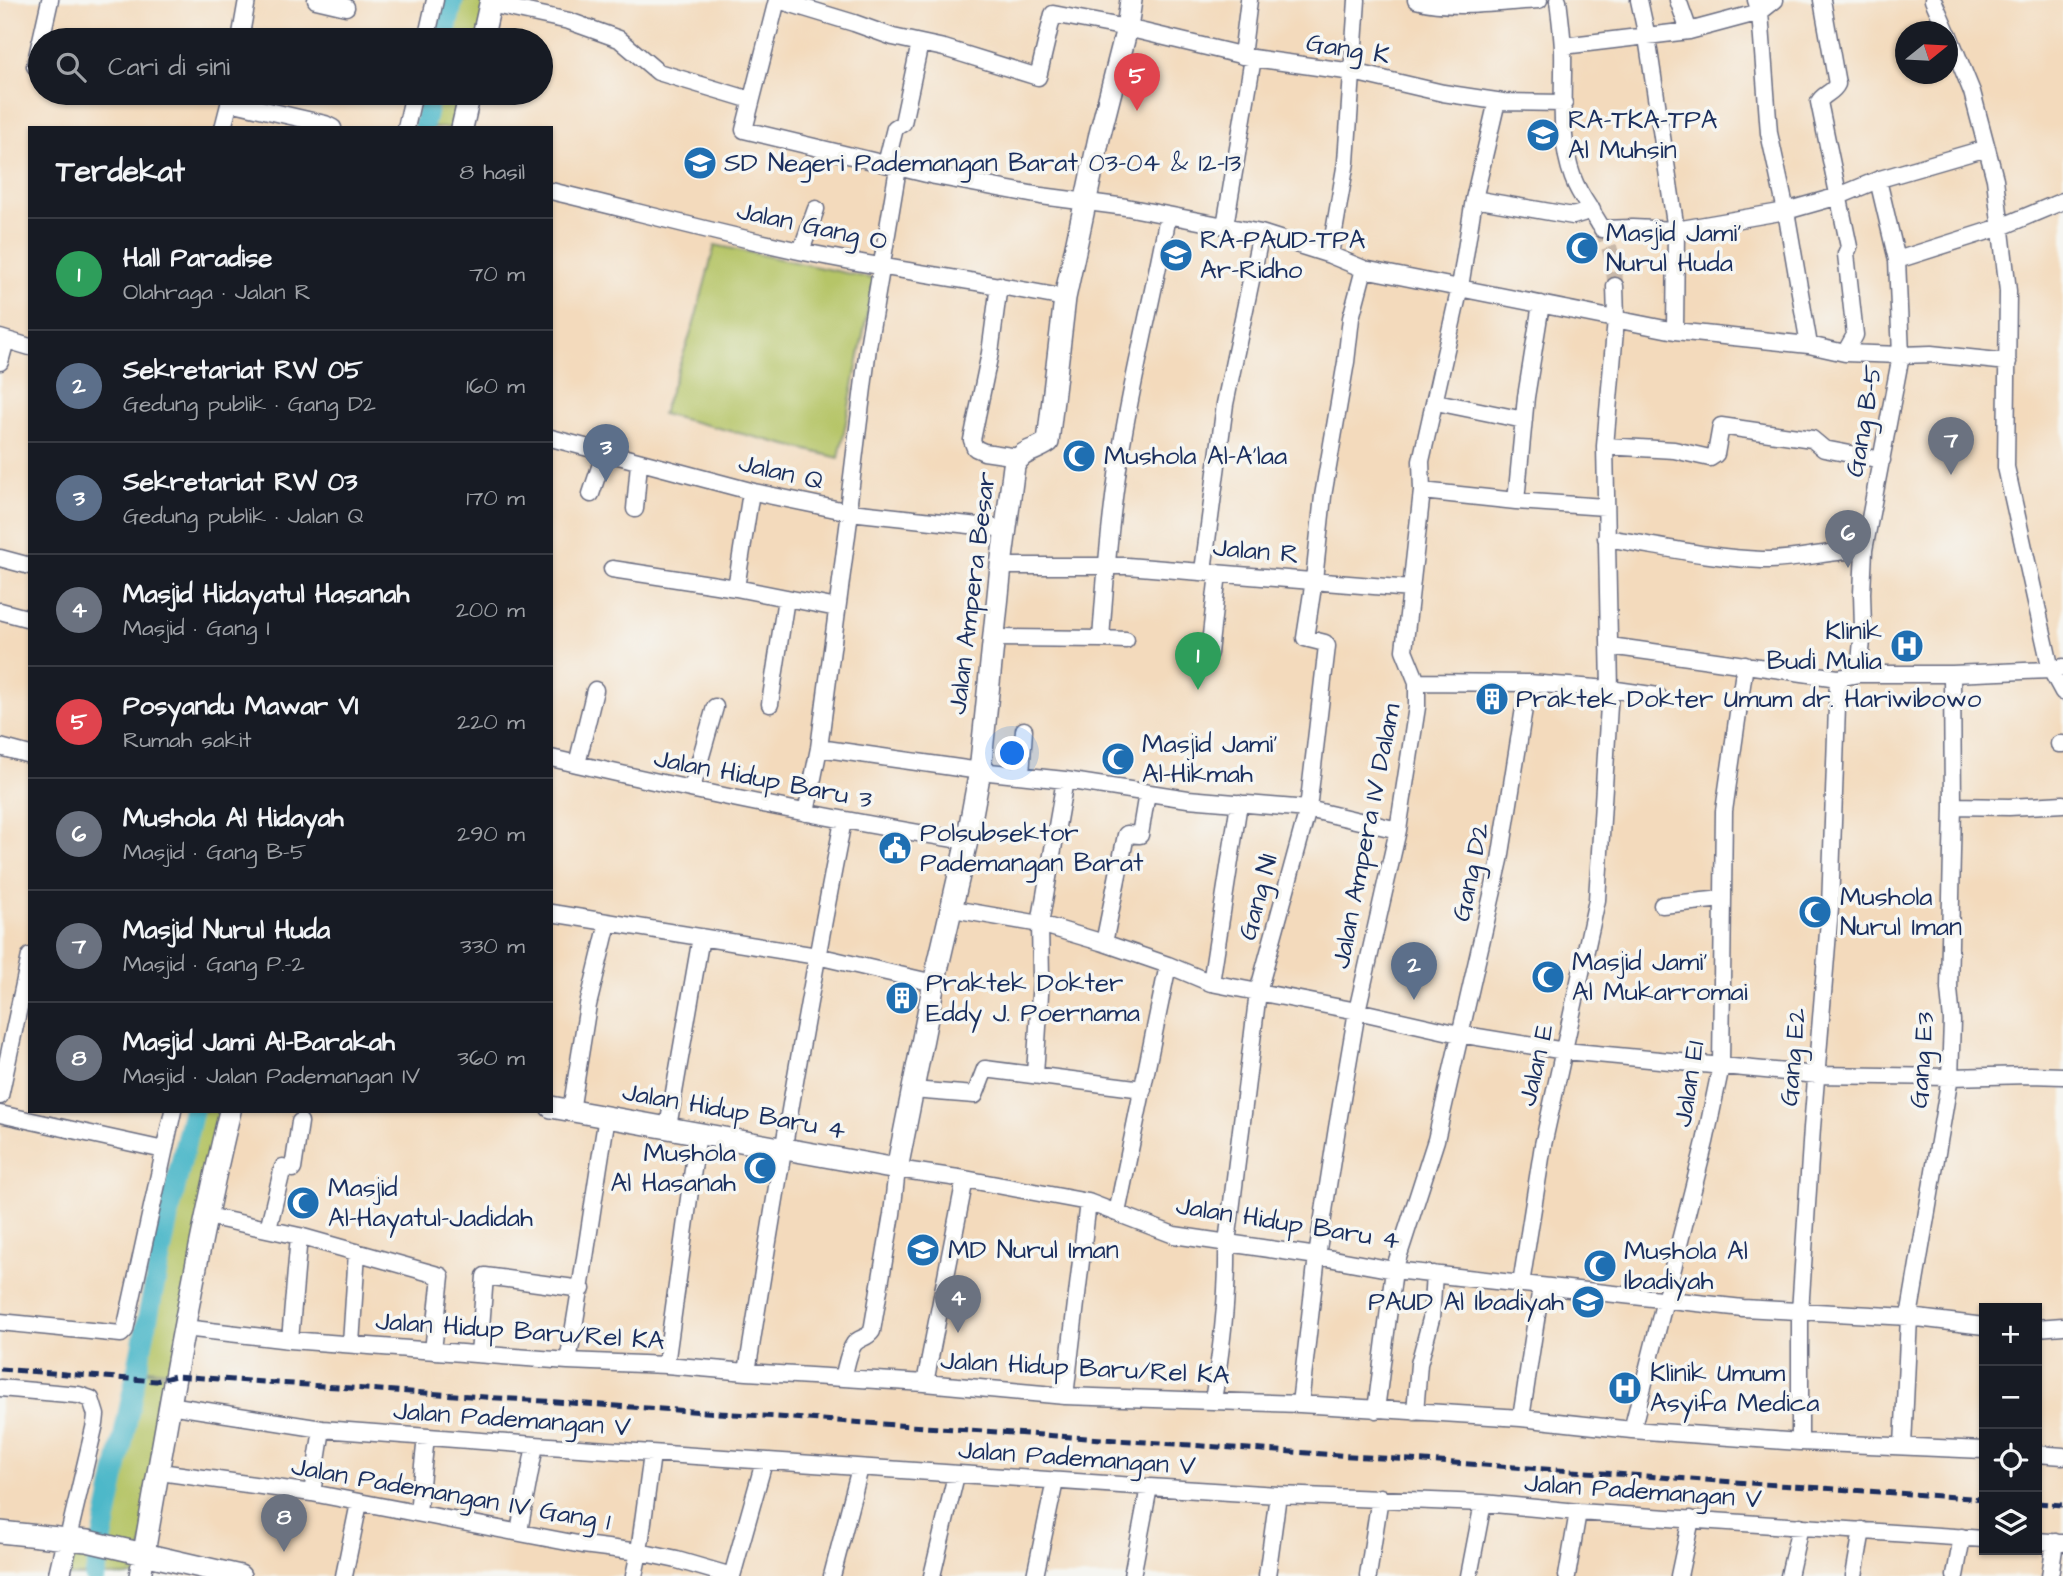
<!DOCTYPE html>
<html lang="id">
<head>
<meta charset="utf-8">
<style>
	:root { --surface:#171b24; --page:#242831; --text:#f1f3f6; --muted:#9ea1a6; --line:#363941; --accent:#1f6fb2 }
	body { margin:0; font-family:"Architects Daughter",sans-serif; background:var(--page); color:var(--text) }
	.controls { position:absolute; right:21px; bottom:21px; display:grid; overflow:hidden; border-radius:0px; box-shadow:0 2px 5px #0004 }
	.controls button { width:63px; height:63px; display:grid; place-items:center; padding:0; border:0; border-bottom:2px solid var(--line); background:var(--surface); color:var(--text); font:35px sans-serif }
	.compass { position:absolute; left:1895px; top:21px; width:63px; height:63px; border-radius:50%; background:var(--surface); box-shadow:0 2px 5px #0004; rotate:72deg }
	.you { position:absolute; left:1013px; top:754px; width:24px; height:24px; margin:-18px; border:5px solid #fff; border-radius:50%; background:#1a73e8; box-shadow:0 0 0 10px #1a73e833 }
	.badge { display:grid; place-items:center; width:46px; height:46px; border-radius:50%; background:var(--accent); color:#fff; font-size:23px; font-weight:700 }
	.pin { position:absolute; translate:-50% -58px; filter:drop-shadow(0 2px 4px #0008) }
	.pin::after { content:''; position:absolute; top:37px; width:24px; height:21px; background:inherit; clip-path:polygon(0 0,100% 0,50% 100%) }
	.list { margin:0; padding:0; list-style:none }
	h2 { display:flex; justify-content:space-between; align-items:center; height:91px; margin:0; padding:0 28px; font-size:30px }
	h2 small { font-size:23px; font-weight:400; color:var(--muted) }
	.list li { display:grid; grid-template-columns:46px 1fr auto; gap:21px; align-items:center; box-sizing:border-box; height:112px; padding:0 28px; border-top:2px solid var(--line) }
	.list b { display:block; font-size:26px; white-space:nowrap }
	.list p { margin:0; font-size:23px; white-space:nowrap; color:var(--muted) }
	.list em { font-size:23px; font-style:normal; color:var(--muted) }
	.icon { flex:none; width:38px; height:38px; fill:none; stroke:currentColor; stroke-width:2; stroke-linecap:round; stroke-linejoin:round }
	.map { position:relative; flex:none; width:2063px; height:1576px; overflow:hidden }
	.search { position:absolute; background:var(--surface); box-shadow:0 2px 5px #0004; left:28px; top:28px; width:525px; height:77px; display:flex; align-items:center; gap:18px; box-sizing:border-box; padding:0 24px; border-radius:38px; color:var(--muted); font-size:26px }
	.panel { position:absolute; background:var(--surface); box-shadow:0 2px 5px #0004; left:28px; top:126px; width:525px; height:987px; border-radius:0px }
	.map>svg:first-child { display:block }
	.green { fill:#b6c568; stroke:#687a63; stroke-width:2 }
	.lines { fill:none; stroke-linecap:round; stroke-linejoin:round }
	.canal { stroke:#4db8c9; stroke-width:21 }
	.minor-tunnel { stroke:#c8b8a9; stroke-width:16; stroke-dasharray:16 8; stroke-linecap:butt }
	.minor-casing { stroke:#676b7f; stroke-width:19 }
	.tertiary-casing { stroke:#676b7f; stroke-width:24 }
	.minor { stroke:#fff; stroke-width:16 }
	.tertiary { stroke:#fff; stroke-width:21 }
	.rail { stroke:#1b2f5e; stroke-width:5; stroke-dasharray:10 5; stroke-linecap:butt }
	.labels { text-anchor:middle; dominant-baseline:central; stroke-width:7; stroke-linejoin:round; paint-order:stroke }
	.street-label { font-size:26px; fill:#1b2f5e; stroke:#f6f6f2 }
	.poi-label { font-size:26px; fill:#1b2f5e; stroke:#f6f6f2; text-anchor:start }
</style>
</head>
<body>
<div class="map">
<svg width="2063" height="1576" viewBox="0 0 2063 1576">
	<rect width="100%" height="100%" fill="#f6f6f2"/>
	<filter id="ink" filterUnits="userSpaceOnUse"><feTurbulence type="fractalNoise" baseFrequency=".0143" numOctaves="2"/><feDisplacementMap in="SourceGraphic" scale="14" xChannelSelector="R" yChannelSelector="G"/><feConvolveMatrix kernelMatrix="1 2 1 2 8 2 1 2 1" color-interpolation-filters="sRGB"/></filter>
	<filter id="wash" filterUnits="userSpaceOnUse"><feTurbulence type="fractalNoise" baseFrequency=".00686" numOctaves="4" result="noise"/><feDisplacementMap in="SourceGraphic" scale="28" xChannelSelector="R" yChannelSelector="G"/><feGaussianBlur stdDeviation="1.57" result="paint"/><feColorMatrix in="noise" values="0 0 0 0 0 0 0 0 0 0 0 0 0 0 0 0 0 1.4 0 .05"/><feComposite in="paint" operator="in"/></filter>
	<g filter="url(#wash)">
		<rect width="100%" height="100%" fill="#f3dabc"/>
		<path class="green" d="M 453,0 L 491,0 L 482,40 L 444,40 Z
			M 432,93 L 470,93 L 462,128 L 423,128 Z
			M 715,245 L 874,279 L 839,458 L 662,414 L 693,327 Z
			M 193,1111 L 230,1111 L 176,1372 L 138,1368 Z
			M 137,1369 L 175,1376 L 136,1576 L 96,1576 L 99,1555 L 95,1576 L 59,1576 L 68,1539 L 102,1537 Z"/>
		<g class="lines">
			<path class="canal" d="M 444,40 L 453,0
				M 423,128 L 431,93
				M 95,1576 L 169,1214 L 193,1111"/>
		</g>
	</g>
	<g filter="url(#ink)">
		<g class="lines">
			<path class="minor-tunnel" d="M 1600,225 C 1610,244 1615,265 1615,286"/>
			<defs>
				<path id="minor" d="M 316,0 L 346,7
					M 777,0 L 744,130 L 935,176 L 1041,196 L 1126,207 L 1261,233 L 1330,255 L 1364,269 L 1675,331 L 1809,345 L 1845,353 L 1901,355 L 1931,354 L 2008,362
					M 778,0 L 854,23 L 893,37 L 944,48 L 1038,77 L 1053,14 L 1127,28 L 1253,58 L 1353,72 L 1443,93 L 1503,102 L 1564,103
					M 1416,0 C 1453,10 1501,2 1539,0
					M 1558,0 C 1560,16 1562,32 1563,49 C 1564,91 1558,138 1573,178 C 1579,195 1591,209 1600,225
					M 1639,0 L 1647,37 L 1676,230 L 1675,331
					M 1678,0 L 1689,31
					M 1756,0 L 1760,12 L 1769,133 L 1786,211 L 1809,345
					M 1822,0 L 1837,84 C 1833,93 1823,94 1819,102 L 1849,247 L 1846,254 L 1855,335 L 1845,353
					M 1933,0 L 1947,32
					M 490,4 L 569,21 L 619,39 L 658,72 L 751,100
					M 1948,33 L 1972,92 L 1995,179 L 2008,291 L 2006,467 L 2051,670 L 2063,667
					M 41,40 L 50,0
					M 240,40 L 247,0
					M 426,40 L 435,0
					M 1563,46 L 1689,31 L 1760,12 L 1775,0
					M 1242,56 L 1249,0
					M 35,66 L 40,43
					M 230,102 L 325,124 L 333,128
					M 223,128 L 232,93
					M 406,128 L 414,93
					M 886,164 L 895,128 L 903,123 L 920,43
					M 551,191 C 635,211 719,234 804,252 C 891,270 979,281 1065,298
					M 1474,199 L 1573,216 L 1592,210
					M 1225,226 L 1253,58
					M 1602,229 L 1632,228 L 1676,230 L 1786,211 L 1839,196 L 1880,179 L 1987,148
					M 801,251 L 816,209
					M 1330,255 L 1346,162 L 1357,0
					M 1897,260 L 2001,227 L 2063,201
					M 999,285 L 990,353 L 972,440 L 975,448 L 984,452 L 1018,457
					M 0,338 L 30,347
					M 0,362 L 6,340
					M 1436,402 L 1524,420
					M 551,438 L 754,492 L 850,512 L 1006,529
					M 1605,446 L 1674,450 L 1710,458 L 1716,454 L 1721,426 L 1812,439 L 1824,449 L 1882,460
					M 1422,491 L 1516,501 L 1605,507
					M 591,494 L 605,452
					M 1516,501 L 1526,397 L 1541,304
					M 635,509 L 639,463
					M 1606,538 C 1658,546 1710,558 1762,560 C 1797,561 1830,550 1864,550
					M 0,558 L 30,566
					M 1001,566 L 1127,566 L 1411,589 L 1404,650 L 1417,682
					M 612,569 L 736,588 L 837,608
					M 1203,571 L 1225,404 L 1261,233
					M 736,588 L 751,492
					M 1411,589 L 1422,491 L 1421,461 L 1460,287 L 1474,199 L 1497,101
					M 0,611 L 30,619
					M 995,638 L 1101,639
					M 1126,640 L 1101,639 C 1106,568 1112,496 1125,426 C 1138,355 1155,286 1168,216
					M 1610,646 L 1838,678 L 1859,674 L 1952,674 L 2051,670 L 2063,692
					M 1209,653 L 1218,573
					M 1859,674 L 1863,629 L 1862,593 L 1864,550 L 1901,355 L 1897,260 L 1878,180
					M 770,704 L 786,598
					M 2059,744 L 2063,744
					M 0,747 L 30,755
					M 819,748 L 980,771 L 1065,780 L 1188,799 L 1308,809 L 1398,830
					M 551,758 C 689,790 828,819 967,841
					M 577,764 L 595,690
					M 1021,775 L 1024,730
					M 692,788 L 715,707
					M 1953,806 L 2009,807 L 2063,804
					M 806,813 L 819,748 L 850,512 L 849,501 L 868,347 L 898,168
					M 1662,905 L 1723,899
					M 953,909 L 1040,924 L 1104,943 L 1168,965 L 1211,983 L 1357,1011 L 1459,1034 L 1565,1051 L 1817,1075 L 1950,1077 L 2030,1075 L 2063,1076
					M 551,913 L 817,956 L 934,983
					M 1104,943 L 1126,835 L 1127,834 L 1140,835 L 1147,793
					M 1211,983 L 1239,803
					M 1035,1075 L 1041,978 L 1040,924 L 1065,780
					M 912,1090 L 975,1095 L 985,1069 L 1143,1089
					M 0,1096 L 30,956
					M 571,1111 L 588,1005 L 608,923
					M 0,1114 L 164,1150
					M 668,1127 L 701,937
					M 1117,1213 L 1168,965
					M 207,1216 L 299,1236 L 441,1276 L 433,1351
					M 268,1229 L 283,1167 L 293,1169 L 300,1122
					M 1521,1284 L 1543,1145 L 1597,900 L 1610,689 L 1658,696
					M 0,1322 L 121,1334 L 125,1330 L 173,1111
					M 184,1328 L 290,1340 L 568,1361 L 666,1365 L 747,1372 L 925,1383 L 1065,1396 L 1300,1404 L 1521,1418 L 1632,1430 L 1800,1442 L 1984,1450
					M 2037,1328 L 2063,1326
					M 290,1340 L 299,1236
					M 351,1344 L 357,1252
					M 479,1354 L 485,1276 L 582,1289
					M 568,1361 C 583,1280 593,1198 607,1117
					M 666,1365 L 698,1133
					M 747,1372 C 776,1188 807,1004 843,821
					M 843,1378 C 846,1368 848,1352 854,1344 C 859,1337 867,1339 872,1331 L 892,1214 L 897,1169 L 965,1179 L 1088,1202 L 1174,1235 L 1317,1256 L 1394,1270 L 1743,1308 L 1909,1317 L 1984,1326
					M 925,1383 L 965,1179
					M 0,1388 L 79,1395 L 91,1399 L 96,1415 L 95,1424 L 68,1538
					M 1065,1396 L 1088,1202
					M 1213,1400 C 1222,1348 1228,1296 1227,1243 L 1258,992 L 1308,809 L 1327,646 L 1325,643 L 1305,638 L 1314,580 L 1323,496 L 1346,362 L 1351,318 L 1364,269
					M 1300,1404 L 1317,1256 L 1337,1128 L 1357,1011 L 1398,830 L 1417,707 L 1417,682 L 1528,683 L 1610,689 L 1605,446 L 1616,319 L 1615,286
					M 169,1405 L 322,1429 L 535,1445 L 1149,1487 L 1278,1495 L 1483,1503 L 1578,1512 L 1984,1539
					M 1376,1410 L 1394,1270 L 1436,1140 L 1500,860 L 1528,683
					M 1415,1412 L 1419,1364 L 1431,1319 L 1434,1274
					M 1521,1418 L 1541,1287
					M 1632,1430 L 1705,1142 L 1721,1066 L 1724,811 L 1745,664
					M 1800,1442 L 1800,1312 L 1812,1128 L 1830,908 L 1838,678
					M 1903,1446 L 1909,1317 L 1950,1077 L 1952,1021 L 1949,989 L 1953,806 L 1952,674
					M 2037,1454 L 2063,1456
					M 160,1472 L 312,1493 L 583,1545 L 639,1552 L 677,1560 L 732,1576
					M 312,1493 L 322,1429
					M 418,1512 L 426,1437
					M 519,1531 L 535,1445
					M 2037,1541 L 2063,1543
					M 344,1576 L 359,1503
					M 634,1576 L 639,1552 L 652,1454
					M 732,1576 L 764,1462
					M 832,1576 L 860,1468
					M 932,1576 L 956,1475
					M 1035,1576 L 1055,1481
					M 1132,1576 L 1149,1487
					M 1267,1576 L 1278,1495
					M 1368,1576 L 1380,1497
					M 1469,1576 L 1483,1503
					M 1567,1576 L 1578,1512
					M 1679,1576 L 1691,1519
					M 1789,1576 L 1800,1526
					M 1854,1576 L 1862,1530
					M 1955,1576 L 1962,1537
					M 2050,1576 L 2055,1542"/>
				<path id="tertiary" d="M 482,40 L 491,0
					M 462,128 L 470,93
					M 551,1107 L 897,1169 L 934,983 L 967,841 L 980,771 L 1001,566 L 1014,466 C 1021,450 1034,452 1048,442 L 1065,298 L 1099,138 L 1127,28 L 1131,0
					M 0,1532 L 87,1541 L 240,1576
					M 59,1576 L 68,1538
					M 140,1576 C 167,1421 193,1265 230,1111"/>
			</defs>
			<use href="#minor" class="minor-casing"/>
			<use href="#tertiary" class="tertiary-casing"/>
			<use href="#minor" class="minor"/>
			<use href="#tertiary" class="tertiary"/>
			<path class="rail" d="M 0,1369 L 156,1381 L 175,1376 L 1984,1499
				M 2037,1503 L 2063,1505"/>
		</g>
	</g>
	<defs>
		<symbol id="school-disc" viewBox="-11 -11 22 22"><circle r="9.5" fill="#1f6fb2" stroke="#f6f6f2"/><path d="M0-5L7-2L0 1L-7-2ZM-4 1L0 2.5L4 1V4Q0 6-4 4Z" fill="#fff"/></symbol>
		<symbol id="mosque-disc" viewBox="-11 -11 22 22"><circle r="9.5" fill="#1f6fb2" stroke="#f6f6f2"/><path d="M3.5-4.9A6 6 0 1 0 3.5 4.9A5 5 0 1 1 3.5-4.9Z" fill="#fff"/></symbol>
		<symbol id="hospital-disc" viewBox="-11 -11 22 22"><circle r="9.5" fill="#1f6fb2" stroke="#f6f6f2"/><path d="M-5-5h3v3.5h4V-5h3V5h-3V1.5h-4V5h-3Z" fill="#fff"/></symbol>
		<symbol id="building-disc" viewBox="-11 -11 22 22"><circle r="9.5" fill="#1f6fb2" stroke="#f6f6f2"/><path d="M-4-6H4V6H1V3H-1V6H-4ZM-2.5-4.3h1.7v1.8h-1.7ZM.8-4.3h1.7v1.8H.8ZM-2.5-1h1.7V.8h-1.7ZM.8-1h1.7V.8H.8Z" fill="#fff"/></symbol>
		<symbol id="civic-disc" viewBox="-11 -11 22 22"><circle r="9.5" fill="#1f6fb2" stroke="#f6f6f2"/><path d="M-.6-6.5H3V-4.5H.6V-3L4-1V1h2V6H-6V1h2V-1L-.6-3ZM-1.2 2.5V6h2.4V2.5Z" fill="#fff"/></symbol>
	</defs>
	<g fill-rule="evenodd">
		<use href="#school-disc" x="1524" y="116" width="38" height="38"/>
		<use href="#school-disc" x="681" y="144" width="38" height="38"/>
		<use href="#mosque-disc" x="1563" y="229" width="38" height="38"/>
		<use href="#school-disc" x="1157" y="236" width="38" height="38"/>
		<use href="#mosque-disc" x="1060" y="437" width="38" height="38"/>
		<use href="#hospital-disc" x="1888" y="627" width="38" height="38"/>
		<use href="#building-disc" x="1473" y="680" width="38" height="38"/>
		<use href="#mosque-disc" x="1099" y="740" width="38" height="38"/>
		<use href="#civic-disc" x="876" y="829" width="38" height="38"/>
		<use href="#mosque-disc" x="1796" y="893" width="38" height="38"/>
		<use href="#mosque-disc" x="1529" y="958" width="38" height="38"/>
		<use href="#building-disc" x="883" y="979" width="38" height="38"/>
		<use href="#mosque-disc" x="741" y="1149" width="38" height="38"/>
		<use href="#mosque-disc" x="284" y="1184" width="38" height="38"/>
		<use href="#school-disc" x="904" y="1231" width="38" height="38"/>
		<use href="#mosque-disc" x="1581" y="1247" width="38" height="38"/>
		<use href="#school-disc" x="1569" y="1283" width="38" height="38"/>
		<use href="#hospital-disc" x="1606" y="1369" width="38" height="38"/>
	</g>
	<g class="labels">
		<g class="street-label">
			<text transform="translate(1348 49) rotate(9)">Gang K</text>
			<text transform="translate(812 226) rotate(12)">Jalan Gang O</text>
			<text transform="translate(1864 421) rotate(-80)">Gang B-5</text>
			<text transform="translate(781 472) rotate(13)">Jalan Q</text>
			<text transform="translate(1256 551) rotate(5)">Jalan R</text>
			<text transform="translate(972 593) rotate(-83)">Jalan Ampera Besar</text>
			<text transform="translate(763 779) rotate(11)">Jalan Hidup Baru 3</text>
			<text transform="translate(1366 836) rotate(-79)">Jalan Ampera IV Dalam</text>
			<text transform="translate(1471 872) rotate(-78)">Gang D2</text>
			<text transform="translate(1258 897) rotate(-75)">Gang N1</text>
			<text transform="translate(1793 1057) rotate(-85)">Gang E2</text>
			<text transform="translate(1922 1060) rotate(-86)">Gang E3</text>
			<text transform="translate(1536 1065) rotate(-77)">Jalan E</text>
			<text transform="translate(1689 1084) rotate(-81)">Jalan E1</text>
			<text transform="translate(734 1111) rotate(10)">Jalan Hidup Baru 4</text>
			<text transform="translate(1288 1223) rotate(9)">Jalan Hidup Baru 4</text>
			<text transform="translate(520 1331) rotate(4)">Jalan Hidup Baru/Rel KA</text>
			<text transform="translate(1085 1368) rotate(3)">Jalan Hidup Baru/Rel KA</text>
			<text transform="translate(512 1419) rotate(4)">Jalan Pademangan V</text>
			<text transform="translate(1077 1458) rotate(4)">Jalan Pademangan V</text>
			<text transform="translate(1643 1491) rotate(4)">Jalan Pademangan V</text>
			<text transform="translate(451 1494) rotate(10)">Jalan Pademangan IV Gang 1</text>
		</g>
		<g class="poi-label">
			<text x="1568" y="120">RA-TKA-TPA<tspan x="1568" dy="30">Al Muhsin</tspan></text>
			<text x="724" y="163">SD Negeri Pademangan Barat 03-04 &amp; 12-13</text>
			<text x="1606" y="233">Masjid Jami'<tspan x="1606" dy="30">Nurul Huda</tspan></text>
			<text x="1200" y="240">RA-PAUD-TPA<tspan x="1200" dy="30">Ar-Ridho</tspan></text>
			<text x="1104" y="456">Mushola Al-A'laa</text>
			<text x="1882" y="631" text-anchor="end">Klinik<tspan x="1882" dy="30">Budi Mulia</tspan></text>
			<text x="1516" y="699">Praktek Dokter Umum dr. Hariwibowo</text>
			<text x="1142" y="744">Masjid Jami'<tspan x="1142" dy="30">Al-Hikmah</tspan></text>
			<text x="920" y="833">Polsubsektor<tspan x="920" dy="30">Pademangan Barat</tspan></text>
			<text x="1840" y="897">Mushola<tspan x="1840" dy="30">Nurul Iman</tspan></text>
			<text x="1572" y="962">Masjid Jami'<tspan x="1572" dy="30">Al Mukarromai</tspan></text>
			<text x="926" y="983">Praktek Dokter<tspan x="926" dy="30">Eddy J. Poernama</tspan></text>
			<text x="736" y="1153" text-anchor="end">Mushola<tspan x="736" dy="30">Al Hasanah</tspan></text>
			<text x="328" y="1188">Masjid<tspan x="328" dy="30">Al-Hayatul-Jadidah</tspan></text>
			<text x="948" y="1250">MD Nurul Iman</text>
			<text x="1624" y="1251">Mushola Al<tspan x="1624" dy="30">Ibadiyah</tspan></text>
			<text x="1564" y="1302" text-anchor="end">PAUD Al Ibadiyah</text>
			<text x="1650" y="1373">Klinik Umum<tspan x="1650" dy="30">Asyifa Medica</tspan></text>
		</g>
	</g>
</svg>
<div class="controls">
<button>+</button>
<button>−</button>
<button><svg class="icon" aria-label="locate" viewBox="0 0 24 24"><circle cx="12" cy="12" r="6"/><path d="M12 2v4M12 18v4M2 12h4M18 12h4"/></svg></button>
<button><svg class="icon" aria-label="layers" viewBox="0 0 24 24"><path d="M12 4l9 5-9 5-9-5zM3 14l9 5 9-5"/></svg></button>
</div>
<svg class="compass" viewBox="-18 -18 36 36"><path d="M0-13l5 13h-10z" fill="#e53935"/><path d="M0 13l5-13h-10z" fill="#9ea1a6"/></svg>
<div class="you"></div>
<div class="pin badge" style="left:1198px;top:690px;background:#2e9e5b">1</div>
<div class="pin badge" style="left:1414px;top:1000px;background:#5c6f8a">2</div>
<div class="pin badge" style="left:606px;top:482px;background:#5c6f8a">3</div>
<div class="pin badge" style="left:958px;top:1333px;background:#6b7280">4</div>
<div class="pin badge" style="left:1137px;top:111px;background:#e0444e">5</div>
<div class="pin badge" style="left:1848px;top:568px;background:#6b7280">6</div>
<div class="pin badge" style="left:1951px;top:475px;background:#6b7280">7</div>
<div class="pin badge" style="left:284px;top:1552px;background:#6b7280">8</div>
<div class="search"><svg class="icon" aria-label="search" viewBox="0 0 24 24"><circle cx="10" cy="10" r="6"/><path d="M15 15l6 6"/></svg>Cari di sini</div>
<section class="panel">
<h2>Terdekat<small>8 hasil</small></h2>
<ul class="list">
<li><span class="badge" style="background:#2e9e5b">1</span><div><b>Hall Paradise</b><p>Olahraga · Jalan R</p></div><em>70 m</em></li>
<li><span class="badge" style="background:#5c6f8a">2</span><div><b>Sekretariat RW 05</b><p>Gedung publik · Gang D2</p></div><em>160 m</em></li>
<li><span class="badge" style="background:#5c6f8a">3</span><div><b>Sekretariat RW 03</b><p>Gedung publik · Jalan Q</p></div><em>170 m</em></li>
<li><span class="badge" style="background:#6b7280">4</span><div><b>Masjid Hidayatul Hasanah</b><p>Masjid · Gang I</p></div><em>200 m</em></li>
<li><span class="badge" style="background:#e0444e">5</span><div><b>Posyandu Mawar VI</b><p>Rumah sakit</p></div><em>220 m</em></li>
<li><span class="badge" style="background:#6b7280">6</span><div><b>Mushola Al Hidayah</b><p>Masjid · Gang B-5</p></div><em>290 m</em></li>
<li><span class="badge" style="background:#6b7280">7</span><div><b>Masjid Nurul Huda</b><p>Masjid · Gang P.-2</p></div><em>330 m</em></li>
<li><span class="badge" style="background:#6b7280">8</span><div><b>Masjid Jami Al-Barakah</b><p>Masjid · Jalan Pademangan IV</p></div><em>360 m</em></li>
</ul>
</section>
</div>
</body>
</html>
